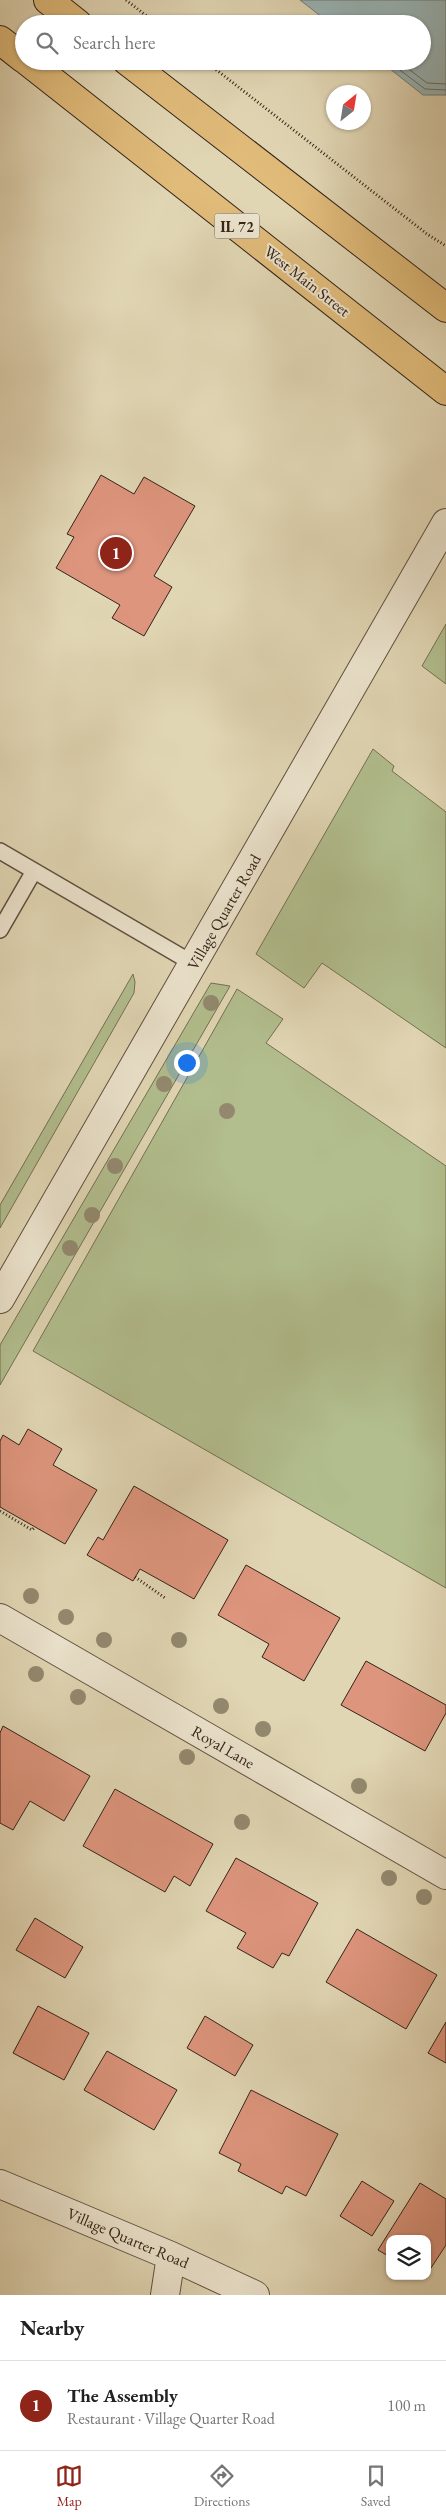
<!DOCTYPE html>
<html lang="en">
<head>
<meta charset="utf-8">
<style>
	:root { --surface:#fff; --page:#f2f2f2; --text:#222; --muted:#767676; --line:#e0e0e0; --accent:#8f2418 }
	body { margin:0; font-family:"EB Garamond",serif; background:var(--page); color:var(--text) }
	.controls { position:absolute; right:15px; bottom:15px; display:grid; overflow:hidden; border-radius:10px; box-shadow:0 1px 4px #0004 }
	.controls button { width:45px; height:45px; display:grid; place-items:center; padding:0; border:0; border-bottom:1px solid var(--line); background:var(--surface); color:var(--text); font:25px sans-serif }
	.compass { position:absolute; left:326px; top:85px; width:45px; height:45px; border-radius:50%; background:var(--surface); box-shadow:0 1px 4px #0004; rotate:30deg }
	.you { position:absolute; left:186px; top:1062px; width:18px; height:18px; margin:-12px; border:4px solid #fff; border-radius:50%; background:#1a73e8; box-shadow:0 0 0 8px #1a73e833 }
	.badge { display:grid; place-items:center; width:32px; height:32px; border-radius:50%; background:var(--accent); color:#fff; font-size:16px; font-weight:700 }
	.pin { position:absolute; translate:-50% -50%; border:2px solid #fff; box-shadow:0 1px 5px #0006 }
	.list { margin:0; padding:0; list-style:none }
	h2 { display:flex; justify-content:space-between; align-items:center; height:65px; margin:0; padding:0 20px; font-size:21px }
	h2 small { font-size:16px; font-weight:400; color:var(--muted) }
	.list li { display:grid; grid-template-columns:32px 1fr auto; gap:15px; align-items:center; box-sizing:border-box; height:90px; padding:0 20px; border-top:1px solid var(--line) }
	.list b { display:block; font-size:19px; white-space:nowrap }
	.list p { margin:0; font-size:16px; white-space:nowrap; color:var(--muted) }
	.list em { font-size:16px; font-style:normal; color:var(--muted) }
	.icon { flex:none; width:28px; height:28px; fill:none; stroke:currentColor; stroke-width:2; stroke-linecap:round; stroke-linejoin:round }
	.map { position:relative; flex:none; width:446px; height:2295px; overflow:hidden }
	.search { position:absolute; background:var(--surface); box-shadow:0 1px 4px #0004; left:15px; right:15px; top:15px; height:55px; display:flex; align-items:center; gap:12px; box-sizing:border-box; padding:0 18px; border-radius:28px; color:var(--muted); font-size:19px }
	.sheet { height:155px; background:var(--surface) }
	nav { display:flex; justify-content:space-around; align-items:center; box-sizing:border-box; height:70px; border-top:1px solid var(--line); background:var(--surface); font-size:14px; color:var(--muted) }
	nav a { display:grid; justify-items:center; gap:2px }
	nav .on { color:var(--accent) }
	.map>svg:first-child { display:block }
	.green { fill:#b2be8e; stroke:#737054 }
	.water { fill:#99b6b8; stroke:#717b78 }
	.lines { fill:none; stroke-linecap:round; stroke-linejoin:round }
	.shore { stroke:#666c68; stroke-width:1 }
	.building { fill:#dd957d; stroke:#342319 }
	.service-casing { stroke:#5f5040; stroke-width:18 }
	.minor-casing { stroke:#5f5040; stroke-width:30 }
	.primary-casing { stroke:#342319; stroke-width:30 }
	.path { stroke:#342319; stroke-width:3; stroke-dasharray:1 2.5; stroke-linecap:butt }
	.service { stroke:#ece4ce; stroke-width:15 }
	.minor { stroke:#ece4ce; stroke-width:28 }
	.primary { stroke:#e0bb7a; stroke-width:28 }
	.tree { fill:#93896f }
	.labels { text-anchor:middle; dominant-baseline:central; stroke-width:4; stroke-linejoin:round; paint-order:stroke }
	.shield { fill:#ece4ce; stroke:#6b5d4f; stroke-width:1 }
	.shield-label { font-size:15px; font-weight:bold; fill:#342319 }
	.street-label { font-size:16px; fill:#342319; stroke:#ece4ce }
</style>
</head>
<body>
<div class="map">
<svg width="446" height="2295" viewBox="0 0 446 2295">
	<rect width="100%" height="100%" fill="#e1d6b4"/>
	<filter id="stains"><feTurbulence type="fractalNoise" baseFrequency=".004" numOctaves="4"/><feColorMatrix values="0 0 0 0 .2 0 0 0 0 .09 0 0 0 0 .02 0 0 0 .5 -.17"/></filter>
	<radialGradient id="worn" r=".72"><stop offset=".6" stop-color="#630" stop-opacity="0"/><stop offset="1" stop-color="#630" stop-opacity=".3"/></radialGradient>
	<path class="green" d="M 446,624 L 446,684 L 422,666 Z
		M 373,749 L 394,766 L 392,771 L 446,812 L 446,1048 L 322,963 L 304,988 L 256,954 Z
		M 133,974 L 135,982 L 134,993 L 0,1228 L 0,1205 Z
		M 211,983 L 230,986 L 0,1385 L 0,1345 Z
		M 237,989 L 283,1019 L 266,1043 L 446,1166 L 446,1588 L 33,1351 Z"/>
	<path class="water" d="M 300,0 L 446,0 L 446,95 L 423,95 L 380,61 L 422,61 L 422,24 L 331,24 Z"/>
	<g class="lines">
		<path class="shore" d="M 388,61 L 425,89 L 446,90
			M 398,61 L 427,83 L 446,84"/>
	</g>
	<path class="building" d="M 101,475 L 134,494 L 144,477 L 195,506 L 154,576 L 172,587 L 144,636 L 112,618 L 120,605 L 56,568 L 74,537 L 67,534 Z
		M 28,1429 L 62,1449 L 53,1465 L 97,1490 L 65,1544 L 0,1507 L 0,1441 L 3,1435 L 19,1445 Z
		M 134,1486 L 228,1540 L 194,1599 L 140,1569 L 133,1581 L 87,1555 L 98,1537 L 103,1540 Z
		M 246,1565 L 340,1618 L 304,1681 L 262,1657 L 269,1644 L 218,1615 Z
		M 366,1661 L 446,1705 L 446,1713 L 425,1751 L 341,1705 Z
		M 3,1726 L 90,1776 L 64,1821 L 30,1801 L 13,1830 L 0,1823 L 0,1733 Z
		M 115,1789 L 213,1844 L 190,1886 L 174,1876 L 165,1892 L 83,1846 Z
		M 236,1858 L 318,1903 L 289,1956 L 282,1953 L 273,1968 L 237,1948 L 246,1933 L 206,1911 Z
		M 35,1918 L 83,1947 L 65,1978 L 16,1950 Z
		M 357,1929 L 437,1975 L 406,2029 L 326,1982 Z
		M 38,2006 L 89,2033 L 64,2080 L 13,2053 Z
		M 205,2016 L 253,2045 L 235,2076 L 187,2048 Z
		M 446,2022 L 446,2063 L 428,2053 Z
		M 107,2051 L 177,2090 L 154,2130 L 84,2090 Z
		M 251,2090 L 338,2134 L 306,2196 L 286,2186 L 282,2194 L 238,2171 L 241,2164 L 219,2153 Z
		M 362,2181 L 394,2201 L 372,2236 L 340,2216 Z
		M 420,2183 L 446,2199 L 446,2245 L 427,2274 L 427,2239 L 390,2239 L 390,2257 L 378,2250 Z"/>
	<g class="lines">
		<defs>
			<path id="service" d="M 0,851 L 194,964
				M 0,930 L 34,871"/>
			<path id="minor" d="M 0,1299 L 446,523
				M 0,1618 L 446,1875
				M 0,2184 L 171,2256 L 255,2295
				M 165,2295 L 171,2256"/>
			<path id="primary" d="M 48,0 L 78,24
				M 0,40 L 24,59
				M 27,61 L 446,391
				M 127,61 L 446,308"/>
		</defs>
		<use href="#service" class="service-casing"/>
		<use href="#minor" class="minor-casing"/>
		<use href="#primary" class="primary-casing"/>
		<path class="path" d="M 126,0 L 157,24
			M 205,61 L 427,234 L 446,246
			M 0,1511 L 32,1530 L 35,1527
			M 135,1577 L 165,1598"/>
		<use href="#service" class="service"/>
		<use href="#minor" class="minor"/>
		<use href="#primary" class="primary"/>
	</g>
	<g class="tree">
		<circle cx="211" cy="1003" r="8"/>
		<circle cx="164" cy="1084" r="8"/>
		<circle cx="227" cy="1111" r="8"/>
		<circle cx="115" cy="1166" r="8"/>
		<circle cx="92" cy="1215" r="8"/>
		<circle cx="70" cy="1248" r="8"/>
		<circle cx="31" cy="1596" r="8"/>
		<circle cx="66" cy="1617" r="8"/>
		<circle cx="104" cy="1640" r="8"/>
		<circle cx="179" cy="1640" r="8"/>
		<circle cx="36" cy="1674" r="8"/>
		<circle cx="78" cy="1697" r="8"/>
		<circle cx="221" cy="1706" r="8"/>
		<circle cx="263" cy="1729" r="8"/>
		<circle cx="187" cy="1757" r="8"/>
		<circle cx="359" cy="1786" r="8"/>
		<circle cx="242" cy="1822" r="8"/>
		<circle cx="389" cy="1878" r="8"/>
		<circle cx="424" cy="1897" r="8"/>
	</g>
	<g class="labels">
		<rect class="shield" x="214.5" y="213.5" width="45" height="25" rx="4"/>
		<g class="shield-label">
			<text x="237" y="226">IL 72</text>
		</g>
		<g class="street-label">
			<text transform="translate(307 281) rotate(38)">West Main Street</text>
			<text transform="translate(224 912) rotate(-60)">Village Quarter Road</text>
			<text transform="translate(223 1747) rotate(30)">Royal Lane</text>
			<text transform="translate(128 2238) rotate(23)">Village Quarter Road</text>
		</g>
	</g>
	<rect width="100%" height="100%" filter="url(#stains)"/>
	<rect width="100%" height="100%" fill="url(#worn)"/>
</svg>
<div class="controls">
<button><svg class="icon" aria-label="layers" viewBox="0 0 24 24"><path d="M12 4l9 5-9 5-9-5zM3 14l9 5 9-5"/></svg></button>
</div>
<svg class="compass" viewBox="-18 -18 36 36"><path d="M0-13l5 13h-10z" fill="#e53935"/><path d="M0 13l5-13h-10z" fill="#767676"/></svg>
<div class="you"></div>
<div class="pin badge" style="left:116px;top:553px">1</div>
<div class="search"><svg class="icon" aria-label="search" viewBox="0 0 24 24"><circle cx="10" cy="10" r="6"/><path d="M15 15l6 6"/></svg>Search here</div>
</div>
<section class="sheet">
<h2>Nearby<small></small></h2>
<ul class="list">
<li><span class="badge">1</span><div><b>The Assembly</b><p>Restaurant · Village Quarter Road</p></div><em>100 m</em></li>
</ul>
</section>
<nav>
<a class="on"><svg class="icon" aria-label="map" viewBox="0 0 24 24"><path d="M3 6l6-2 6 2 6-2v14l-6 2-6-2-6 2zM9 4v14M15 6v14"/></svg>Map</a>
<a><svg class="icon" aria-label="directions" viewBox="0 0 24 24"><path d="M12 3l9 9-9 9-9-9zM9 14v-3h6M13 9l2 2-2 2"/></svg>Directions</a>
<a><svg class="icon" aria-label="saved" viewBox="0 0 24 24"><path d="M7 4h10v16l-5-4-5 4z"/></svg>Saved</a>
</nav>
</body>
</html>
